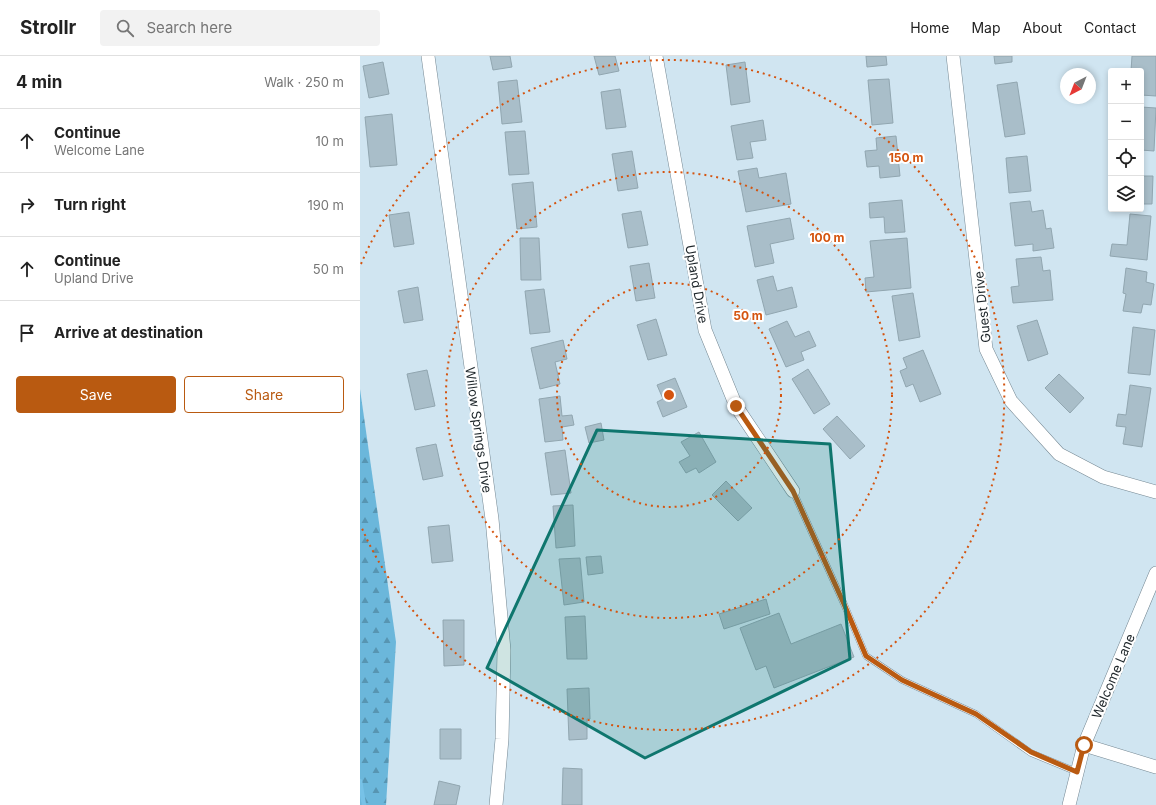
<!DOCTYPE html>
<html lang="en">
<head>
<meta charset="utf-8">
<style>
	:root { --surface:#fff; --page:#f2f2f2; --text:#222; --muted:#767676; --line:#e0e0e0; --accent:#b95a11 }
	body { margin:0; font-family:Inter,sans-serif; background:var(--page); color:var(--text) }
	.controls { position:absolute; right:12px; top:12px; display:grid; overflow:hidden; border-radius:4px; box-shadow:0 2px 6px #0003 }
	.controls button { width:36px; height:36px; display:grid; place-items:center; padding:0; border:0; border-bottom:1px solid var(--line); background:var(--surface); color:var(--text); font:20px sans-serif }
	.compass { position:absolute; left:700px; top:12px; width:36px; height:36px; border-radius:50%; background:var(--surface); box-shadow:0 2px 6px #0003; rotate:222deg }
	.stop { position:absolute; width:12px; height:12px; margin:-9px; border:3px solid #b95a11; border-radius:50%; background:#fff }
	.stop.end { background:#b95a11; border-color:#fff; box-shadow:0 1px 4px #0008 }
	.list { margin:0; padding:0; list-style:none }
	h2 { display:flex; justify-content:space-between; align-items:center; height:52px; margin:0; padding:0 16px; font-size:17px }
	h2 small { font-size:13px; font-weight:400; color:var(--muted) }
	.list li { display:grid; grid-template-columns:26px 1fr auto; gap:12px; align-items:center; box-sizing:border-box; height:64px; padding:0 16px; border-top:1px solid var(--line) }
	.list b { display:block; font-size:15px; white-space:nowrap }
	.list p { margin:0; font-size:13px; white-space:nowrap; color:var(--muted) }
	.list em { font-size:13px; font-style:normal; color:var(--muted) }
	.actions { display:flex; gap:8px; padding:12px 16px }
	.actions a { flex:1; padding:9px 0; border:1px solid var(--accent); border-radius:4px; text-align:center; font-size:14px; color:var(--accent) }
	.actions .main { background:var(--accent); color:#fff }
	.icon { flex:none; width:22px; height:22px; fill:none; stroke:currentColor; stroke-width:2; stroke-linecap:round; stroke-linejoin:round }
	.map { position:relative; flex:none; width:796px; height:749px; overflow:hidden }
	header { display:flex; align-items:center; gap:24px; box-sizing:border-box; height:56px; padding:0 20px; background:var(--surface); border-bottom:1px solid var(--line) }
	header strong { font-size:19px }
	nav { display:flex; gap:22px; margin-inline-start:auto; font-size:14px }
	.search { width:280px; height:36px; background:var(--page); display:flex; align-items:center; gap:10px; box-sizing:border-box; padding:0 14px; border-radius:4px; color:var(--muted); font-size:15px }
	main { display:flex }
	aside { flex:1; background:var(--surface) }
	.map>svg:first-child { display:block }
	.forest { fill:url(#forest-firs) }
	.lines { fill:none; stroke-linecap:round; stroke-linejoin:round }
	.stream { stroke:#77c2e7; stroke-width:4.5 }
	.building { fill:#a9bec9; stroke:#91a6b0 }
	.service-casing { stroke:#758893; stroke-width:7 }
	.minor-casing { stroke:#758893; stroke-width:14 }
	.service { stroke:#fff; stroke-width:6 }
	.minor { stroke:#fff; stroke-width:13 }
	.route { stroke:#b95a11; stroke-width:5 }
	.marked { fill:#0f766e; fill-opacity:0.2; stroke:#0f766e; stroke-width:3; stroke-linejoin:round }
	.ring { fill:none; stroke:#d4540f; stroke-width:2; stroke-dasharray:2 4 }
	.labels { text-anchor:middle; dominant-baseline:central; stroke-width:4; stroke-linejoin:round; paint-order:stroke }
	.street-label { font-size:13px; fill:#1e262a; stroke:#fff }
	.centre { fill:#d4540f; stroke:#fff; stroke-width:2 }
	.ring-label { font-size:12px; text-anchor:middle; font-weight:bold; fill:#d4540f; stroke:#fff; stroke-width:4; stroke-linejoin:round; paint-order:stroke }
</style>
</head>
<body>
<header>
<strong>Strollr</strong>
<div class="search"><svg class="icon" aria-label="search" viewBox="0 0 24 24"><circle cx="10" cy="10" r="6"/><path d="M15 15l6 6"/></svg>Search here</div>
<nav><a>Home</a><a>Map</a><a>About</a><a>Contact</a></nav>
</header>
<main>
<aside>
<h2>4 min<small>Walk · 250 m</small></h2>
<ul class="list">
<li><svg class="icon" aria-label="ahead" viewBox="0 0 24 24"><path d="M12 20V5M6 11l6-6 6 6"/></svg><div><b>Continue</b><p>Welcome Lane</p></div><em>10 m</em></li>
<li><svg class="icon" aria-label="right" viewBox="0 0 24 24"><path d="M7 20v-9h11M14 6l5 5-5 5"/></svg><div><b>Turn right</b></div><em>190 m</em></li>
<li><svg class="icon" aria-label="ahead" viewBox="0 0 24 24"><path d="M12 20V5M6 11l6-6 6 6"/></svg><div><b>Continue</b><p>Upland Drive</p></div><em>50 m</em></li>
<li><svg class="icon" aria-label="arrive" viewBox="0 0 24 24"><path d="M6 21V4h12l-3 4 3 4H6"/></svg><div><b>Arrive at destination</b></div></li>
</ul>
<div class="actions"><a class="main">Save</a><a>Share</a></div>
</aside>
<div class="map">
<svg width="796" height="749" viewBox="0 0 796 749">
	<defs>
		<pattern id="forest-firs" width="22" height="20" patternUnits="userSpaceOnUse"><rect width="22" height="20" fill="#6bb7db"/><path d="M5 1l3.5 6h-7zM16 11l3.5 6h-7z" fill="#5795b2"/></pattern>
	</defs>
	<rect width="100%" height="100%" fill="#d0e5f1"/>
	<path class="forest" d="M 0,333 L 36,586 L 26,749 L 0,749 Z"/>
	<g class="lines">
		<path class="stream" d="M 0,725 L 4,749"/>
	</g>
	<path class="building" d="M 130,0 L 150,0 L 152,11 L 133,14 Z
		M 234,0 L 255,0 L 259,15 L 239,19 Z
		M 506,0 L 526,0 L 527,9 L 507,11 Z
		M 634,0 L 652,0 L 652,6 L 635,8 Z
		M 772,0 L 796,0 L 796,40 L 781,39 L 781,15 L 771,15 Z
		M 23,6 L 29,38 L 9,42 L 3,10 Z
		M 385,6 L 390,46 L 371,49 L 366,9 Z
		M 529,23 L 533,67 L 512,69 L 508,24 Z
		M 157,24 L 162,66 L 142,68 L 138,26 Z
		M 657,26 L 665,78 L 645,81 L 637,29 Z
		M 260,33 L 266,71 L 246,73 L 241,36 Z
		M 781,51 L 796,52 L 794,95 L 781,94 Z
		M 32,58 L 37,109 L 10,111 L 5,61 Z
		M 403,64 L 406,84 L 390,86 L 393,102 L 377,104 L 371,70 Z
		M 165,75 L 169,118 L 149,119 L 145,76 Z
		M 536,80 L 540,120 L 520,122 L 519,110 L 507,111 L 505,95 L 517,94 L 516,82 Z
		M 272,95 L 278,132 L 258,135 L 252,98 Z
		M 667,100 L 671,135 L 649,137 L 646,102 Z
		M 397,112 L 399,122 L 426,117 L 431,148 L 386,156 L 378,115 Z
		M 781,120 L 793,120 L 792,148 L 781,148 Z
		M 173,126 L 177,171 L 157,173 L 152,128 Z
		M 542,144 L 545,176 L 525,177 L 524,161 L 510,162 L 509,147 Z
		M 670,145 L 672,156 L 683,154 L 686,173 L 691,172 L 694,192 L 673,195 L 673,188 L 655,190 L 650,147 Z
		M 281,155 L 288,189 L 268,192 L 262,158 Z
		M 49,156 L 54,188 L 34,191 L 29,159 Z
		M 770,158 L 791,160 L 787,204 L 750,200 L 752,188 L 767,189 Z
		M 430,162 L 434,183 L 410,188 L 414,207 L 395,211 L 387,170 Z
		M 160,182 L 179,182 L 181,224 L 161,224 Z
		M 547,182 L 551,232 L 506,236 L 505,222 L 514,221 L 510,185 Z
		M 681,201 L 683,215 L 690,214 L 693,244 L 653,247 L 651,231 L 659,230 L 656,203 Z
		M 289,207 L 295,242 L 276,245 L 270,210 Z
		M 766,212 L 787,216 L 786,226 L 794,228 L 791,249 L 783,248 L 781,257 L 763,255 L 766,238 L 763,237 Z
		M 413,220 L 417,235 L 432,231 L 437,251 L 406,259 L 397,224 Z
		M 58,231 L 63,264 L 44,267 L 38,235 Z
		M 184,233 L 190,276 L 170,278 L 165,235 Z
		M 553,237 L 560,281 L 539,285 L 532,240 Z
		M 296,263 L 307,299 L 288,304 L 277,269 Z
		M 677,264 L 688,298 L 668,305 L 657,270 Z
		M 427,265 L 435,281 L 449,275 L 456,290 L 441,296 L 444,304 L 426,311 L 409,273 Z
		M 773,271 L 795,274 L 790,319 L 768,317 Z
		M 203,284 L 207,303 L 195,306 L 200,328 L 180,333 L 171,292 Z
		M 563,294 L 581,338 L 560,346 L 553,328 L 546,331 L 540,315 L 547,312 L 543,302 Z
		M 448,313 L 470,348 L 454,358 L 432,323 Z
		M 67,314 L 75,350 L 55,354 L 47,318 Z
		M 699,318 L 724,342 L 710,357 L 685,332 Z
		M 315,322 L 327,351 L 303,361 L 297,346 L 303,343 L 297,329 Z
		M 770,329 L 791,332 L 782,391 L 763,388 L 766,371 L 756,370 L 758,358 L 766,359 Z
		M 200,340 L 202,360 L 212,359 L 214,369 L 202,371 L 203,384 L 185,386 L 179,343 Z
		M 477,360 L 505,390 L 490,403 L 463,373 Z
		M 241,367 L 244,384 L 229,387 L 225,371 Z
		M 339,376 L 356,406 L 339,417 L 336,412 L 326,417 L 319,406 L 330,400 L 321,386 Z
		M 76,388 L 83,420 L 63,424 L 56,392 Z
		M 205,394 L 211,437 L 191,439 L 185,397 Z
		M 366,425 L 392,452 L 378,465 L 352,439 Z
		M 213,449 L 215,490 L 196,492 L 193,450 Z
		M 89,469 L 93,505 L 72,507 L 68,471 Z
		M 241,500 L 243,517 L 228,519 L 226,501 Z
		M 220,502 L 224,546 L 204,549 L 199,503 Z
		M 406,543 L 410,558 L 364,573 L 359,558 Z
		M 419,557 L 431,588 L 481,568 L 494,601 L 414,632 L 406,610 L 396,614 L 380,572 Z
		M 225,560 L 227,603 L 207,603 L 205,561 Z
		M 83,564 L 104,564 L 104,609 L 84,610 Z
		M 229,632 L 230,663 L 227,663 L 227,683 L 209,684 L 207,633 Z
		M 80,673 L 101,673 L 101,703 L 80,703 Z
		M 203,712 L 222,713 L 222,749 L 202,749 Z
		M 79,725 L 100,730 L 96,749 L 74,749 Z"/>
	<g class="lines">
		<defs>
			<path id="service" d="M 433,435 L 484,548 L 506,600 L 542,624 L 616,658 L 671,697 L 717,716"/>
			<path id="minor" d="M 68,0 L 132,463 L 144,594 L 142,683 L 136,749
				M 296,0 L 345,274 L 376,350 L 433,435
				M 593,0 L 626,293 L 651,345 L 699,398 L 743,421 L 796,436
				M 724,689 L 796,711
				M 709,749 L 724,689 L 796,517"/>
		</defs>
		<use href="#service" class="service-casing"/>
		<use href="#minor" class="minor-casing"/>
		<use href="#service" class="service"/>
		<use href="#minor" class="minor"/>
	</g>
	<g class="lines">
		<path class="route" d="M 376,350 L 433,435 L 484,548 L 506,600 L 542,624 L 616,658 L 671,696 L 717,716 L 724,689"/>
	</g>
	<path class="marked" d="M 237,374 L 470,388 L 490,603 L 285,702 L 127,612 Z"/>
	<g class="ring">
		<circle cx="309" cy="339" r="112"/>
		<circle cx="309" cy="339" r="223"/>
		<path d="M1 208A335 335 0 1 1 1 470"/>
	</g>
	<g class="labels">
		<g class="street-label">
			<text transform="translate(337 228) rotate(80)">Upland Drive</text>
			<text transform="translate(622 251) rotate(-96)">Guest Drive</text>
			<text transform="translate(119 374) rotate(82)">Willow Springs Drive</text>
			<text transform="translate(753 620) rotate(-67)">Welcome Lane</text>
		</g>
	</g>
	<circle cx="309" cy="339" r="6" class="centre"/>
	<g class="ring-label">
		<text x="546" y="106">150 m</text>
		<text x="467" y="186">100 m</text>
		<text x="388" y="264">50 m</text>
	</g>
</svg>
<div class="controls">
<button>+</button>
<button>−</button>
<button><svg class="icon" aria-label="locate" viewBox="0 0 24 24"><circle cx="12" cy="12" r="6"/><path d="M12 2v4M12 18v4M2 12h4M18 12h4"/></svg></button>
<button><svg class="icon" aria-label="layers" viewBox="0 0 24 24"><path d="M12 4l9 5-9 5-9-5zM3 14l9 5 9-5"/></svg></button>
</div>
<svg class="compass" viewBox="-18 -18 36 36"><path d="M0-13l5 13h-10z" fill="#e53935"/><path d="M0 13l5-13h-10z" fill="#767676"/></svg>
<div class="stop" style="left:724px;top:689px"></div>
<div class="stop end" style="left:376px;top:350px"></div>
</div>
</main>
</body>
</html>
